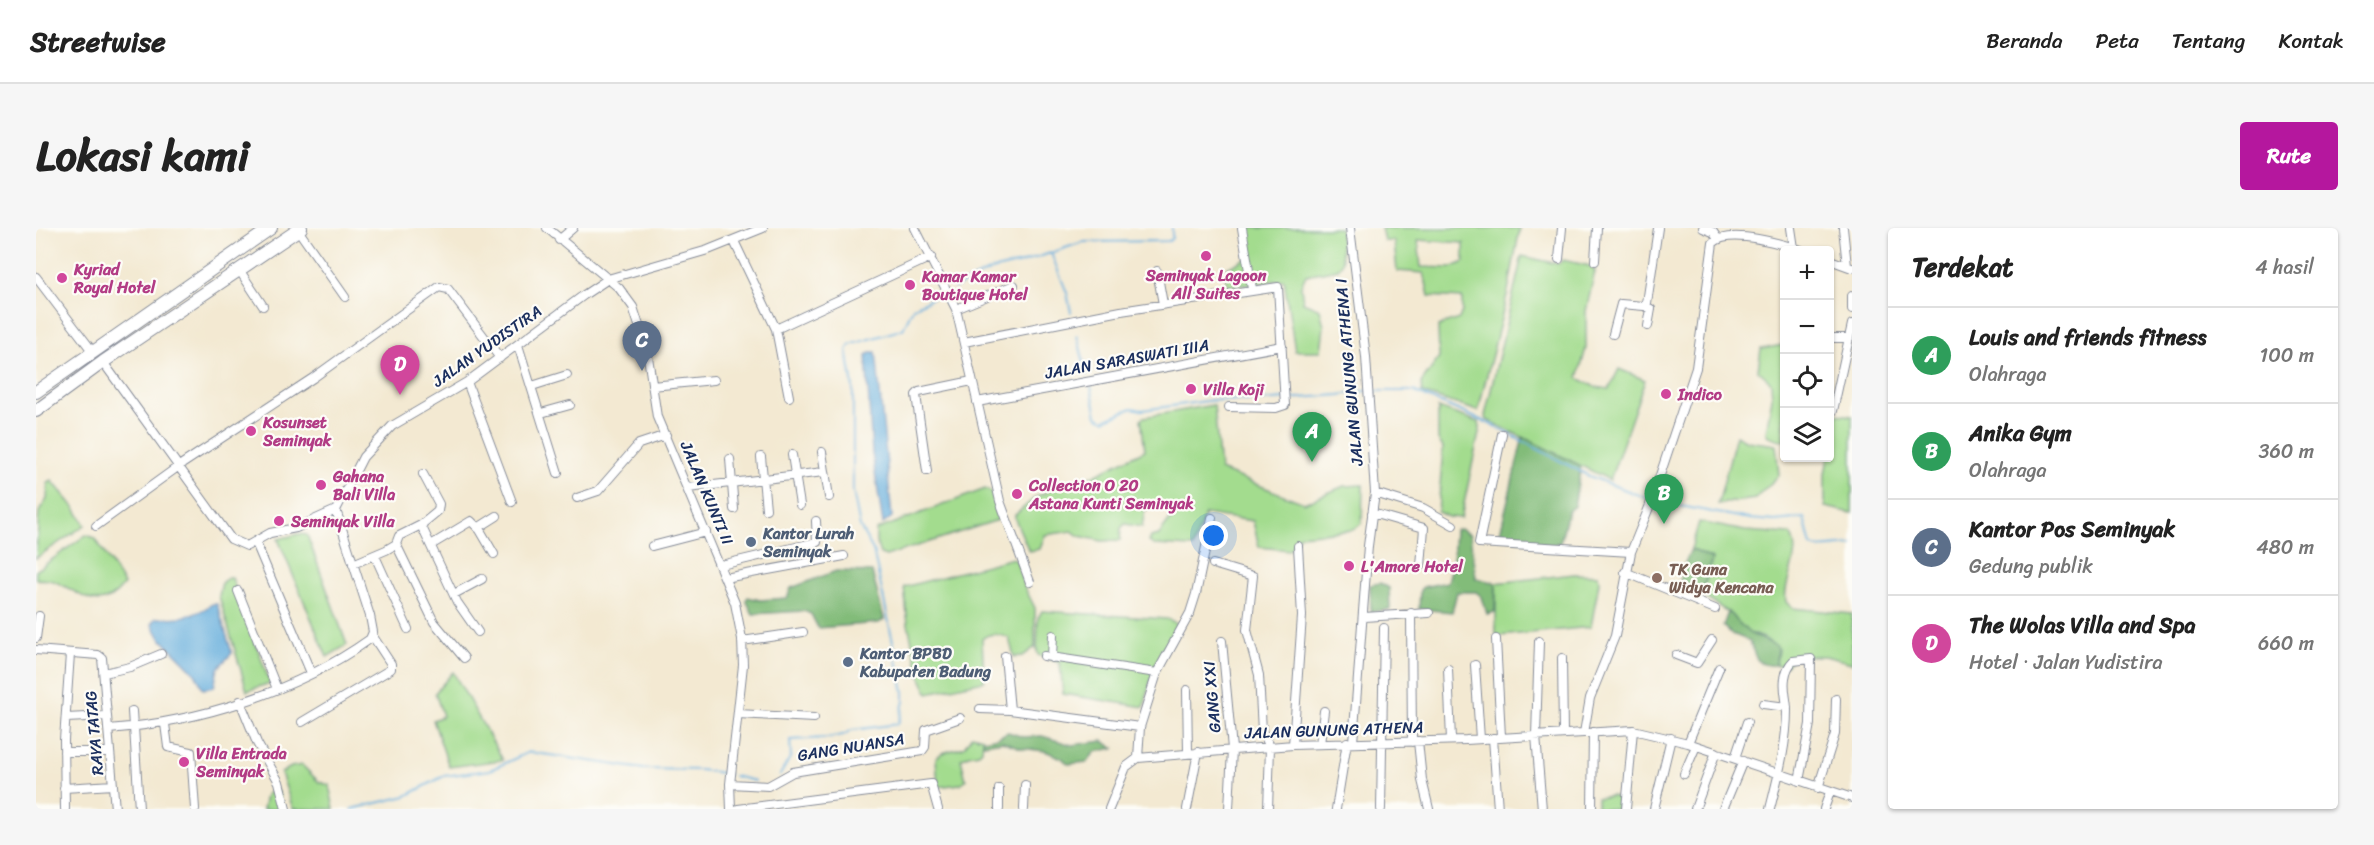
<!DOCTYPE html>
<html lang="id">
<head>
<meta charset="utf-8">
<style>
	:root { --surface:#fff; --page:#f6f6f6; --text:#222; --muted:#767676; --line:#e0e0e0; --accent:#b5179e }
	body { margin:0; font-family:Sriracha,sans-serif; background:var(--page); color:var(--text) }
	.controls { position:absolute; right:18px; top:18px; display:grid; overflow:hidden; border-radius:6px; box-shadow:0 2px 4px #0004 }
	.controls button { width:54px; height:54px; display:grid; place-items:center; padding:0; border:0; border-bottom:2px solid var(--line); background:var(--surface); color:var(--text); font:30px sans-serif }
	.you { position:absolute; left:1178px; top:308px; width:21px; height:21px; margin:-15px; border:4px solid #fff; border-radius:50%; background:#1a73e8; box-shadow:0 0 0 9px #1a73e833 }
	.badge { display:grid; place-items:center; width:39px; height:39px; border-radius:50%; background:var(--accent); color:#fff; font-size:20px; font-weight:700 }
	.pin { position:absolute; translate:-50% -50px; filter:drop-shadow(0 2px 3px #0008) }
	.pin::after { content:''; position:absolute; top:32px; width:21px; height:18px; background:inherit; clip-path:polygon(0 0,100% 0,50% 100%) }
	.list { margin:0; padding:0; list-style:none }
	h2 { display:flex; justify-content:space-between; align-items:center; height:78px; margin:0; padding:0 24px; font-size:26px }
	h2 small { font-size:20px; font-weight:400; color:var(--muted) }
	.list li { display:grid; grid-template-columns:39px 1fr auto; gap:18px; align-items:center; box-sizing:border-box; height:96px; padding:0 24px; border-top:2px solid var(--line) }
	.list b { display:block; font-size:22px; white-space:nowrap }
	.list p { margin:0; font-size:20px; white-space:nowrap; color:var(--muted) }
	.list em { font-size:20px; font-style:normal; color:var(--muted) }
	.icon { flex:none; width:33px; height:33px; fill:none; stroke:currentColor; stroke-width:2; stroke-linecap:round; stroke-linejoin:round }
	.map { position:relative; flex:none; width:1816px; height:581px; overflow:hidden; border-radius:6px }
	header { display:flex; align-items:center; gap:36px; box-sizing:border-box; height:84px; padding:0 30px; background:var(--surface); border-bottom:2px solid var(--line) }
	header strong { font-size:28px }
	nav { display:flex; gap:33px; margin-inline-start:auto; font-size:21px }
	.intro { display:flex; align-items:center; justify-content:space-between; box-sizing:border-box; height:144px; padding:0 36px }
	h1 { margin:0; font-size:42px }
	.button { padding:15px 27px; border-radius:6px; background:var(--accent); color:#fff; font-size:21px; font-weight:700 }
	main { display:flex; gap:36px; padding:0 36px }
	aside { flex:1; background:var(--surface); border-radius:6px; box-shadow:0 2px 4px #0004 }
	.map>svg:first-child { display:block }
	.green { fill:#a3dc8e; stroke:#5f8676; stroke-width:1.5; fill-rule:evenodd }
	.forest { fill:#82bc79; stroke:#4e766c; stroke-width:1.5 }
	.water { fill:#65addc; stroke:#406e9d; stroke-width:1.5 }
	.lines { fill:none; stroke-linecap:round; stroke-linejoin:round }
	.stream { stroke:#65addc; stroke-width:2 }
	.minor-casing { stroke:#878c98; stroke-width:10 }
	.highway-casing { stroke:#878c98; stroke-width:14 }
	.minor { stroke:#fff; stroke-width:8 }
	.highway { stroke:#fff; stroke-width:12 }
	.hotel-dot { fill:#d1479c; stroke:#fdfcf7; stroke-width:2 }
	.service-dot { fill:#5c6f8a; stroke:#fdfcf7; stroke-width:2 }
	.education-dot { fill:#8d6e63; stroke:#fdfcf7; stroke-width:2 }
	.labels { text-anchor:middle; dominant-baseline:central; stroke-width:4.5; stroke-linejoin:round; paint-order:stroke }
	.hotel-label { font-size:16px; font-weight:bold; fill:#b23c85; stroke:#fdfcf7; text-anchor:start }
	.street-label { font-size:16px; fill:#1b2f5e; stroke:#fdfcf7 }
	.service-label { font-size:16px; font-weight:bold; fill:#4e5e75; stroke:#fdfcf7; text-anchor:start }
	.education-label { font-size:16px; font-weight:bold; fill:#785e54; stroke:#fdfcf7; text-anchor:start }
</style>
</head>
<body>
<header>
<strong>Streetwise</strong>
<nav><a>Beranda</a><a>Peta</a><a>Tentang</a><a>Kontak</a></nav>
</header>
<div class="intro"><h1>Lokasi kami</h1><a class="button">Rute</a></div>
<main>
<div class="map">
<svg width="1816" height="581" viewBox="0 0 1816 581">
	<rect width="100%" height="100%" fill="#fdfcf7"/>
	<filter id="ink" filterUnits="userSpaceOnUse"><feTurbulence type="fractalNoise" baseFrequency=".0167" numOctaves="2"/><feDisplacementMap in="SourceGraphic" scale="12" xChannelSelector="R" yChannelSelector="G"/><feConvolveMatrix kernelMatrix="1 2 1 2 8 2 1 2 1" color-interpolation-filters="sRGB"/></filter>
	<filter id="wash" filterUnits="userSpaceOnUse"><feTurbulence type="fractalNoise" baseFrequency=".008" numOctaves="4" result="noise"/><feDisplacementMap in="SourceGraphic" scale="24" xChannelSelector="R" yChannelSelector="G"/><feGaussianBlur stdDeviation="1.35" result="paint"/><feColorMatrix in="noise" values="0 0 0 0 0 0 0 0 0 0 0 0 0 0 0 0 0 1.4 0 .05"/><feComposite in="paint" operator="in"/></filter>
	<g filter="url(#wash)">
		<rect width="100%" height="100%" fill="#f3e9d2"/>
		<path class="green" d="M 1211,0 L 1304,0 L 1306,34 L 1302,41 L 1270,47 L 1265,58 L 1267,74 L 1284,81 L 1288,98 L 1285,123 L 1259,123 L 1248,52 L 1191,58 L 1188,42 L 1214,28 Z
			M 1345,0 L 1484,0 L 1472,63 L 1442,183 L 1386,165 L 1385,155 L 1403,130 L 1402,98 L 1423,91 L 1426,83 L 1426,70 L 1393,68 L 1388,45 L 1361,43 L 1358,13 L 1348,13 ZM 1382,12 L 1428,15 L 1428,34 L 1415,40 L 1385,39 Z
			M 1486,28 L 1522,36 L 1527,32 L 1554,38 L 1559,43 L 1550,83 L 1550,120 L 1542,150 L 1559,159 L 1573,161 L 1583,141 L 1609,152 L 1574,252 L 1451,192 L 1449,188 Z
			M 1748,117 L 1748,213 L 1732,208 L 1730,204 L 1736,170 L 1735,154 L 1722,142 L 1725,121 Z
			M 1178,177 L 1184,242 L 1268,275 L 1308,258 L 1327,257 L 1326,295 L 1317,302 L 1264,307 L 1253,322 L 1223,319 L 1217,293 L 1169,286 L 1157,319 L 1118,317 L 1113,314 L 1115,309 L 1123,307 L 1137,288 L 1133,280 L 1118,279 L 1109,282 L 1106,299 L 1089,296 L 1085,300 L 1084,312 L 1066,313 L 1043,308 L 1036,303 L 1009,307 L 1004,321 L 993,323 L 979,291 L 979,287 L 1000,269 L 1027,256 L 1038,257 L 1109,222 L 1105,191 L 1108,189 Z
			M 1402,180 L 1443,194 L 1444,200 L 1425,290 L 1412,289 L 1402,284 L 1407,219 L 1402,212 Z
			M 1800,186 L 1816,188 L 1816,285 L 1789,279 L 1789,246 Z
			M 1700,207 L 1711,213 L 1740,217 L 1743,247 L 1719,271 L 1682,276 Z
			M 16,253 L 39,280 L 49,297 L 0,330 L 3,284 L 11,271 L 12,255 Z
			M 949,261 L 955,264 L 962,292 L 850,328 L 844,326 L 840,314 L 840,302 Z
			M 1663,294 L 1709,303 L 1754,306 C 1768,326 1746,352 1750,374 L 1756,380 L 1816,386 L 1816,435 L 1789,428 L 1758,428 L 1750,438 L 1740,437 L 1742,421 L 1728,410 L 1713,405 L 1692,384 L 1668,369 L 1666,366 L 1676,332 L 1655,321 Z
			M 263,306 L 271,307 L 311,417 L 291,429 L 242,311 Z
			M 50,307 L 59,310 L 88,356 C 62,392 42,360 14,352 C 10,351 5,352 0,351 L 0,343 Z
			M 977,330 L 981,334 L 987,356 L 999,380 L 999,419 L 987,428 L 978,429 L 973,410 C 963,406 954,404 946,411 L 948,453 L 892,465 L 883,446 L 872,396 L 868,359 Z
			M 1538,346 L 1562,347 L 1563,354 L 1555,399 L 1463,408 L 1460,406 L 1460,355 Z
			M 192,350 L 196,350 L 234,455 L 211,463 L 183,368 L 186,354 Z
			M 1006,383 L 1131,391 L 1141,395 L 1119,436 L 1108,479 L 1027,466 L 1024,435 L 1002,427 L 1001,423 L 1002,390 Z
			M 417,444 L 467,532 L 413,539 L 397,492 L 407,488 L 399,465 Z
			M 936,507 L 947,510 L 946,522 L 943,525 L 932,527 L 925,531 L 930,552 L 924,556 L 902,559 L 900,530 L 906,525 L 928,519 Z
			M 266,537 L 283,554 L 293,557 L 298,581 L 257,581 L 245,545 L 255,539 Z
			M 236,563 L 242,563 L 247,581 L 227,581 L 230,567 Z
			M 1574,568 L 1581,569 L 1581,581 L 1561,581 L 1561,570 Z"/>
		<path class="forest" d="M 1487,209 L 1545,238 L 1538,278 L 1532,283 L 1524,315 L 1514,317 L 1463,309 Z
			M 1419,302 L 1424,301 L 1434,307 L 1440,350 L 1460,355 L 1459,384 L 1451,386 L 1446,369 L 1440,364 L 1421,364 L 1416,384 L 1383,381 L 1384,362 L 1387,359 L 1412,354 L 1417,334 Z
			M 1655,321 L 1676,331 L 1666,366 L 1643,360 L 1646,342 Z
			M 800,343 L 836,344 L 848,391 L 843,395 L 782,400 L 775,386 L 768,383 L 717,386 L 710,372 L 712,369 L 724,372 L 751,370 L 755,360 Z
			M 1344,355 L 1353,360 L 1354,381 L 1335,384 L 1334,357 Z
			M 1692,384 L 1713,405 L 1741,418 L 1740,437 C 1720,439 1719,429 1714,413 L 1694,405 L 1687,398 Z
			M 972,504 L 987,509 L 1006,508 L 1036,517 L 1067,513 L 1078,520 L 1059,524 L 1051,534 L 1032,536 L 1026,530 L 1009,523 L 985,520 L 966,513 L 947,516 L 947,512 L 962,509 Z"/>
		<path class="water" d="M 836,124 L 840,124 L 856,289 L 847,296 L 836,225 L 830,127 Z
			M 176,376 L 181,376 L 196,425 L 182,440 L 178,459 L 167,461 L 159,445 L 124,410 L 116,396 L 120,390 C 143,390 157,390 176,376 Z"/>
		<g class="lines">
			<path class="stream" d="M 1015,25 L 1031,65 L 1035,84
				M 918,60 L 955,42 L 985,35 L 1047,14 L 1133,13 L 1136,10 L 1136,0
				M 1041,107 L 1051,147
				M 1055,159 L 1061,188 L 1068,192 L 1096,180 L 1106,182 L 1178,172 L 1223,173 L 1304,167 L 1328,163 L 1377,163 L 1454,196 L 1553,248 L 1613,271
				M 1618,273 L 1713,291 L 1739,293 L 1768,290 L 1775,318 L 1782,320 L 1816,317
				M 744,547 L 755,528 L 754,512 L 791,510 L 807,507 L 816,502 L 862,496 L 868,473 L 868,464 L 837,322 L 824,299 L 817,263 L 817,159 L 811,122 L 814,117 L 867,101 L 877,80 L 903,66
				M 698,548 L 719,553
				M 316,581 L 370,568 L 408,548 L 454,542 L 493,524 L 607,541 L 665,542 L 693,546"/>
		</g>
	</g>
	<g filter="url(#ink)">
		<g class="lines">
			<defs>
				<path id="minor" d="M 511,0 L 583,60 L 597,79 L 611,122 L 621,189 L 699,375 L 706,411 L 707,437 L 694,556 L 695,581
					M 879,0 L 920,81 L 964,273 L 994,354
					M 1206,0 L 1216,61
					M 1314,0 L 1330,129 L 1339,265 L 1332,318 L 1317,514
					M 1667,0 L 1677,4 L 1682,11
					M 1755,0 L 1758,20
					M 1807,0 L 1811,38
					M 262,2 L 309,69
					M 523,12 L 537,0
					M 698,13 L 740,101 L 753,169
					M 1523,31 L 1526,0
					M 1794,32 L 1816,40
					M 1559,33 L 1561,0
					M 204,43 L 227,78
					M 1121,43 L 1127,76
					M 0,49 L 57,124
					M 1816,68 L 1816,81
					M 1609,78 L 1615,81 L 1612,98
					M 920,81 L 978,57
					M 740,101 L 895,29
					M 1577,106 L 1585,76 L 1608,78 L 1611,75 L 1622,0
					M 1794,110 L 1813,110
					M 928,114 L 1085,83 L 1242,59 L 1249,177 L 1240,180 L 1193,179
					M 482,117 L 522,245
					M 67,134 L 195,311 L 211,318 L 234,305 L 260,300 L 300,282
					M 431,154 L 476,274
					M 496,158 L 531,147
					M 616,158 L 678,152
					M 941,174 L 1246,118
					M 1797,183 L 1816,96
					M 505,185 L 534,177
					M 1466,206 L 1443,315 L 1595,324
					M 786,224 L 793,269
					M 756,227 L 764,277
					M 725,229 L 730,281
					M 694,231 L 698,281
					M 891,243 L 880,167 L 883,164 L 936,153
					M 652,260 L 788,244
					M 1339,265 L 1387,280 L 1417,297
					M 541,270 L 562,263 L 603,216 L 630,207
					M 1336,285 L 1388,300 L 1385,338
					M 385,297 L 421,374 L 442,404
					M 60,298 L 143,238 L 277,150 L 403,59 L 412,61 L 464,130
					M 442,300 L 461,288
					M 220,315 L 275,445
					M 360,316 L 398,394 L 428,430
					M 395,317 L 435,293 L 444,302 L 458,326
					M 616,318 L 670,304
					M 339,328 L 372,401
					M 317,336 L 350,322 L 360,316 L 363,308 L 385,297 L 402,283 L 403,276 L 387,246
					M 1177,336 L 1217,348 L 1211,402 L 1223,447 L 1226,503 L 1234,519 L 1232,581
					M 685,337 L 781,314 L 780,293
					M 1589,344 L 1679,381
					M 689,350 L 808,328
					M 202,363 L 241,461
					M 418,366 L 446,351
					M 1375,385 L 1376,514
					M 1328,389 L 1393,385
					M 0,410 L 3,388
					M 1460,411 L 1465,509
					M 706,413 L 767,404
					M 1186,413 L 1196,521 L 1193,581
					M 1503,413 L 1500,508 L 1506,581
					M 0,422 L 62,427 L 66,430 L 79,581
					M 1640,427 L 1661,435 L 1676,412
					M 969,428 L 974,482
					M 1008,428 L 1121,445
					M 1016,430 L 1017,407
					M 1526,430 L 1527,506
					M 1439,437 L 1444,511
					M 1412,441 L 1415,512
					M 68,445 L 94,439 L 125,426
					M 1151,462 L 1152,525
					M 204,473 L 221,515 L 243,554 L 250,581
					M 1727,476 L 1751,479
					M 944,481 L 974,482 L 1104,499
					M 96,483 L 97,499
					M 702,486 L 778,490
					M 30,490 L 71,488
					M 266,494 L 355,441 L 355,436 L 336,407
					M 129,496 L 132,519 L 155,524 L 159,581
					M 98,499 L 103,581
					M 73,501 C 162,494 260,464 334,411 L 337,404 L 334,388 L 300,282 L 327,229 L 356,198 L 431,154 L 548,67 L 572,51 L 672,22 L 727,0
					M 1548,505 L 1554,470 L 1579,408 L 1595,324 L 1614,277 L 1660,140 L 1677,15 C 1693,0 1746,16 1765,22
					M 1457,510 L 1462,581
					M 1382,513 L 1386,552 L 1393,581
					M 1652,515 L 1683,440
					M 1284,516 L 1288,483
					M 1257,517 L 1266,388 L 1262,318
					M 28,524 L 74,524
					M 1102,530 L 1104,499 L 1121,445 L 1154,385 L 1160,366 L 1176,290
					M 1699,530 L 1711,494
					M 1648,546 L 1660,518
					M 694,556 L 732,558 L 757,544 L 886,523 L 889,519 L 890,502 L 924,490
					M 28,560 L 77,557
					M 1782,560 L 1799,506 L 1800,471
					M 29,581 L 28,512 L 34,426
					M 702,581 L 895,556 L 902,581
					M 963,581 L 963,561
					M 988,581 L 989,557
					M 1073,581 L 1090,539 L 1102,530 L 1257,517 L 1430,512 L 1597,502 L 1652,515 L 1816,570
					M 1151,581 L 1162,524
					M 1300,581 L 1311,514
					M 1345,581 L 1348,400
					M 1556,581 L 1557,504
					M 1590,581 L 1597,502
					M 1618,581 L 1635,510
					M 1659,581 L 1680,524
					M 1687,581 L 1707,533
					M 1734,581 C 1742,549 1751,516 1751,482 C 1751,471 1747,462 1749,450 C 1750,443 1753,437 1757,433 L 1775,431 L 1774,496 L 1763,553
					M 1788,581 L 1794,564"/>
				<path id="highway" d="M 0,164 L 235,0
					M 0,183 L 67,134 L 265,0"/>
			</defs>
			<use href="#minor" class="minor-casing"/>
			<use href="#highway" class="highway-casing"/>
			<use href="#minor" class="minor"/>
			<use href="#highway" class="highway"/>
		</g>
	</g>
	<g class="hotel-dot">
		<circle cx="1170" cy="28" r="6"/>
		<circle cx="26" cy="50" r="6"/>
		<circle cx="874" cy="57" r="6"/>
		<circle cx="1155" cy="161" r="6"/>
		<circle cx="1630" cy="166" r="6"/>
		<circle cx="215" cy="203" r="6"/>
		<circle cx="285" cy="257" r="6"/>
		<circle cx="981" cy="266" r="6"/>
		<circle cx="243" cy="293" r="6"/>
		<circle cx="1313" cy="338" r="6"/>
		<circle cx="148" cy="534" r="6"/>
	</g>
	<g class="service-dot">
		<circle cx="715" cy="314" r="6"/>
		<circle cx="812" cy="434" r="6"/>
	</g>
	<circle class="education-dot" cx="1621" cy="350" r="6"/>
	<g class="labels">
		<g class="hotel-label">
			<text x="38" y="41">Kyriad<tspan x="38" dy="18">Royal Hotel</tspan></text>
			<text x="1170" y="47" text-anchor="middle">Seminyak Lagoon<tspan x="1170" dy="18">All Suites</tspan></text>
			<text x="886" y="48">Kamar Kamar<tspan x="886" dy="18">Boutique Hotel</tspan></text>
			<text x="1167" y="161">Villa Koji</text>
			<text x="1642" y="166">Indico</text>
			<text x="227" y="194">Kosunset<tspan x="227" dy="18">Seminyak</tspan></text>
			<text x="297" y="248">Gahana<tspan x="297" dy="18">Bali Villa</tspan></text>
			<text x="993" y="257">Collection O 20<tspan x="993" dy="18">Astana Kunti Seminyak</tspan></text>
			<text x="255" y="293">Seminyak Villa</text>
			<text x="1325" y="338">L'Amore Hotel</text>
			<text x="160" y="525">Villa Entrada<tspan x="160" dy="18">Seminyak</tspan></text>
		</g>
		<g class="street-label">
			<text transform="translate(451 118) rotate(-35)">JALAN YUDISTIRA</text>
			<text transform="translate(1091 131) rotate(-10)">JALAN SARASWATI IIIA</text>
			<text transform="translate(1313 144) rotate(-95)">JALAN GUNUNG ATHENA I</text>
			<text transform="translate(671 265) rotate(67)">JALAN KUNTI II</text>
			<text transform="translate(1176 469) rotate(-95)">GANG XXI</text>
			<text transform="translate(1298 502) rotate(-2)">JALAN GUNUNG ATHENA</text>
			<text transform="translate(58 505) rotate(-95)">RAYA TATAG</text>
			<text transform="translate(815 519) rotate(-9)">GANG NUANSA</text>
		</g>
		<g class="service-label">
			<text x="727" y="305">Kantor Lurah<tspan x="727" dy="18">Seminyak</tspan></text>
			<text x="824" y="425">Kantor BPBD<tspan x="824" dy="18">Kabupaten Badung</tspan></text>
		</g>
		<g class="education-label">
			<text x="1633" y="341">TK Guna<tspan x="1633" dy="18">Widya Kencana</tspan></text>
		</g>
	</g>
</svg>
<div class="controls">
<button>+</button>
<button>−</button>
<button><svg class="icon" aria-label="locate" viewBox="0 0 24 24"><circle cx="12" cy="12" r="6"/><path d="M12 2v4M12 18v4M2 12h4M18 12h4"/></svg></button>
<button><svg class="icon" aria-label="layers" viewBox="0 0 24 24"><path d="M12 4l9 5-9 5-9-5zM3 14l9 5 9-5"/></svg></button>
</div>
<div class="you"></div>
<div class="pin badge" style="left:1276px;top:234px;background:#2e9e5b">A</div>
<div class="pin badge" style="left:1628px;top:296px;background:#2e9e5b">B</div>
<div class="pin badge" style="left:606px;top:143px;background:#5c6f8a">C</div>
<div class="pin badge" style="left:364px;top:167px;background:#d1479c">D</div>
</div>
<aside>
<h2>Terdekat<small>4 hasil</small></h2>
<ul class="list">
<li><span class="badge" style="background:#2e9e5b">A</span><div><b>Louis and friends fitness</b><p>Olahraga</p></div><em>100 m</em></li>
<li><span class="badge" style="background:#2e9e5b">B</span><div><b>Anika Gym</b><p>Olahraga</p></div><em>360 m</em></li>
<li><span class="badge" style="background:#5c6f8a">C</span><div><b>Kantor Pos Seminyak</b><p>Gedung publik</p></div><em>480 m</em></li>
<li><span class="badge" style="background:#d1479c">D</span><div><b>The Wolas Villa and Spa</b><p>Hotel · Jalan Yudistira</p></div><em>660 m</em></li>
</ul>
</aside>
</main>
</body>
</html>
